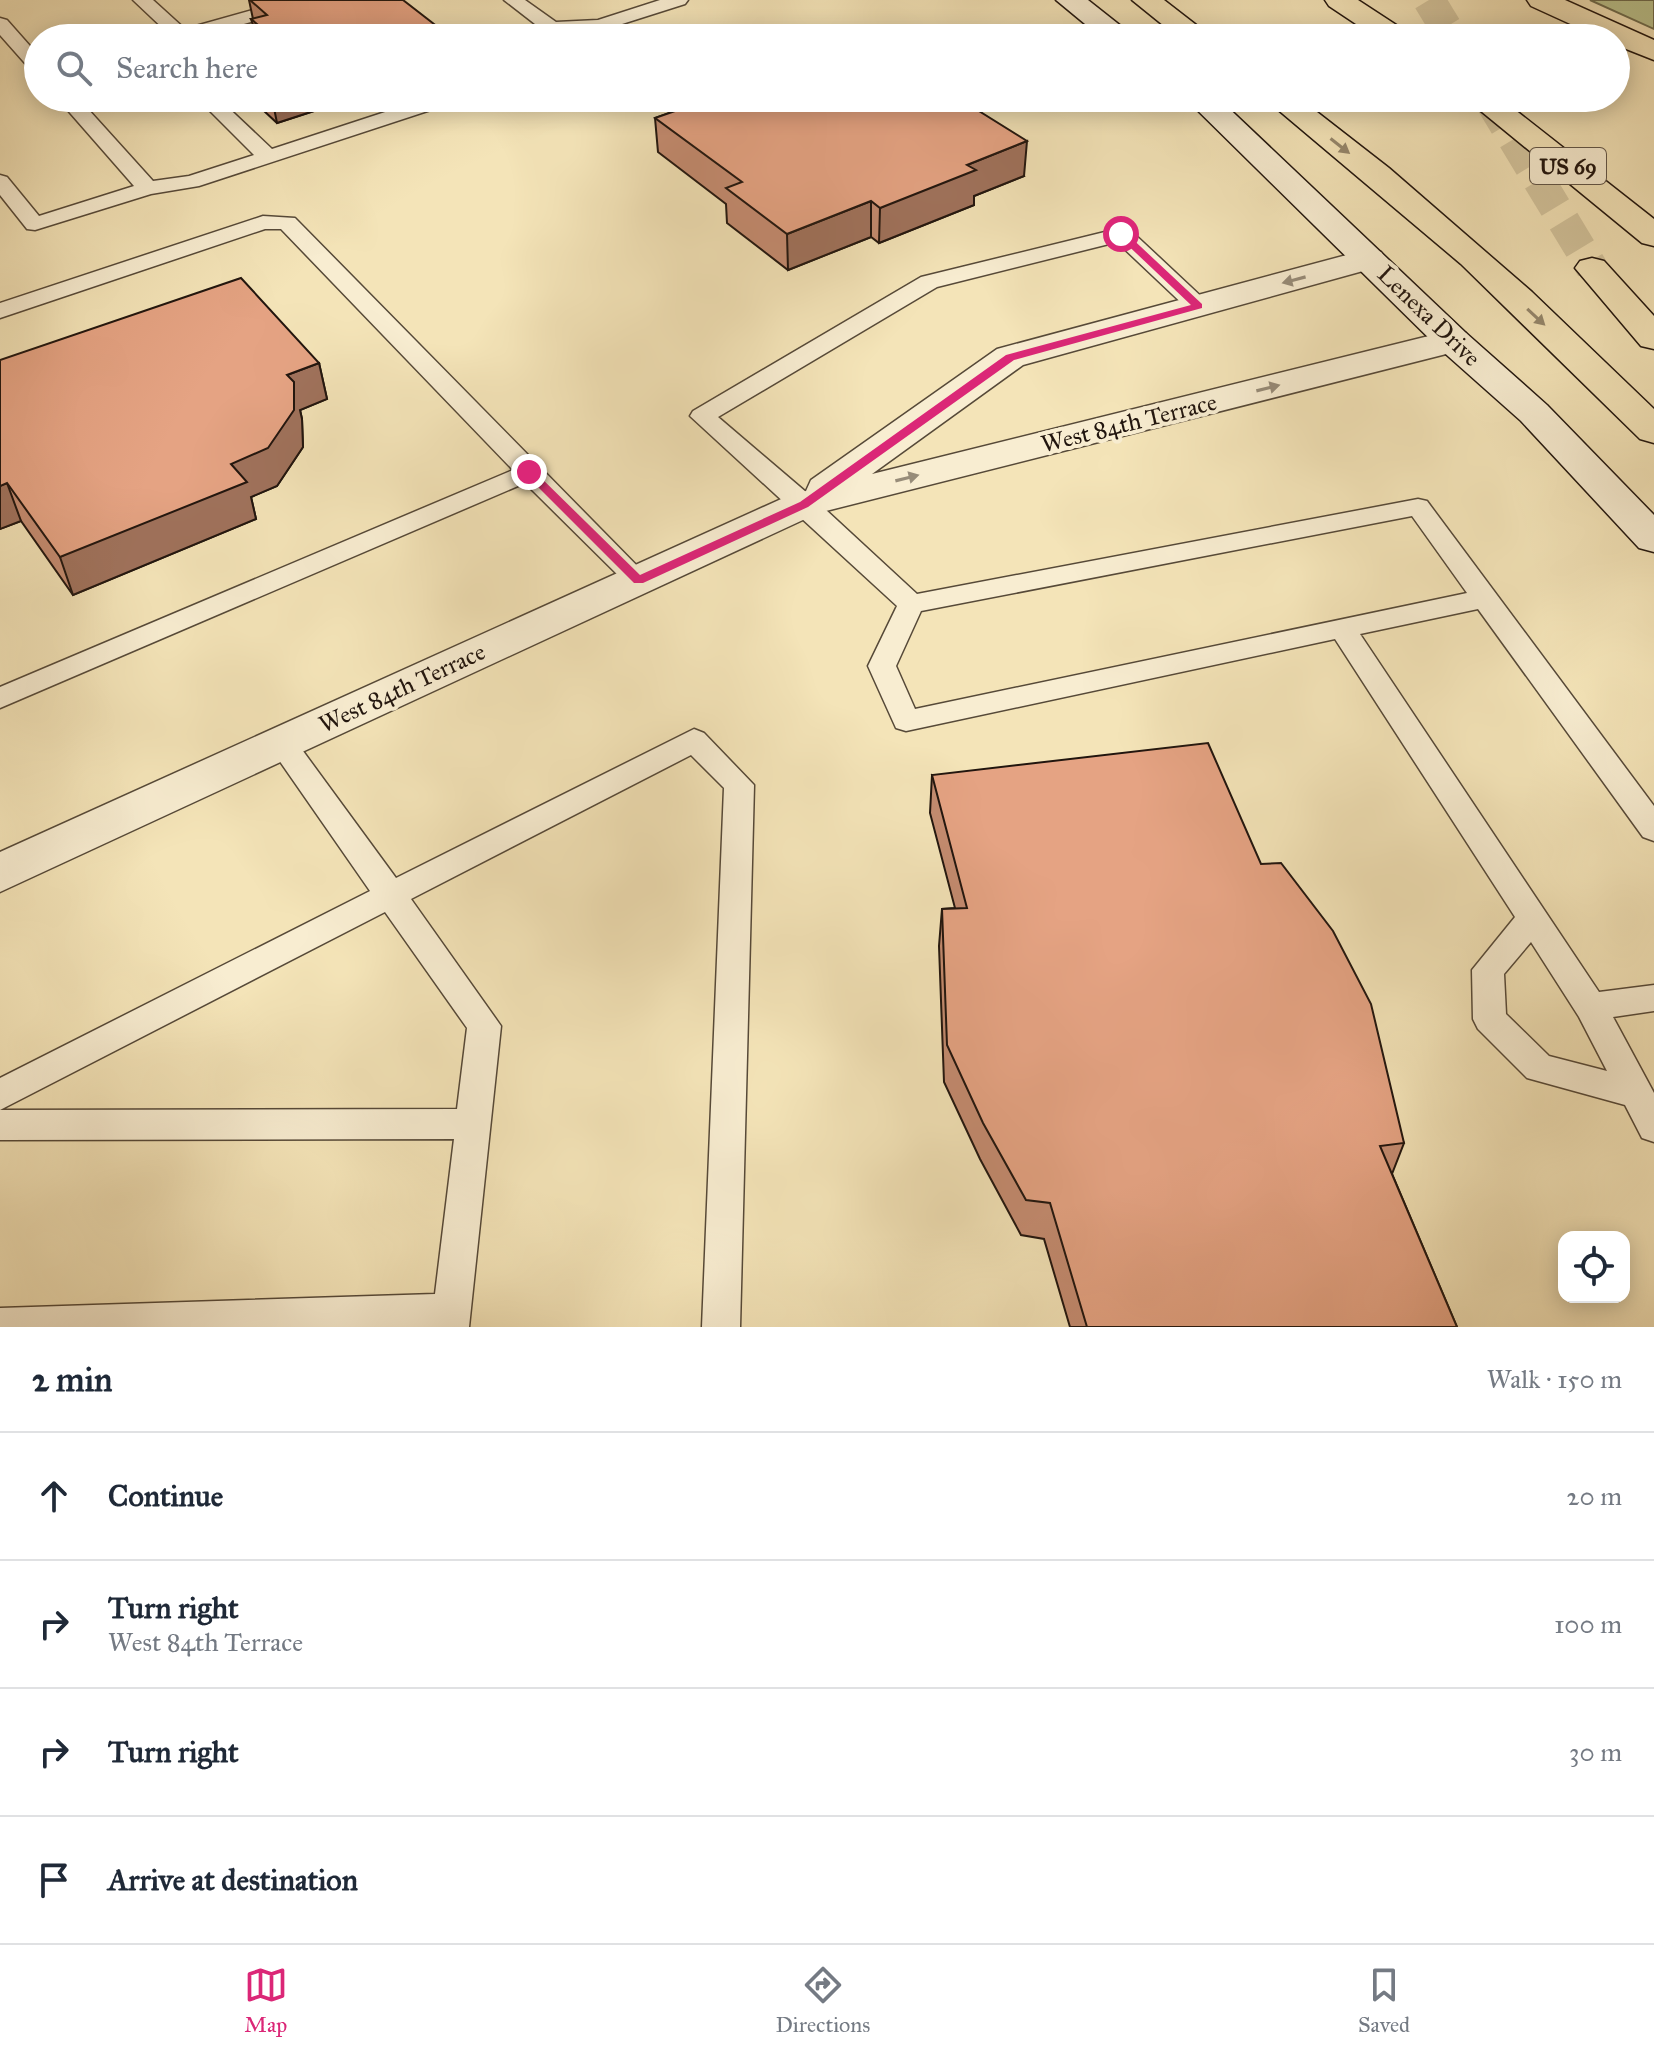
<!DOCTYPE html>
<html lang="en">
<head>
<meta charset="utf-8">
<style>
	:root { --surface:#fff; --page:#f2f2f3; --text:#1f2937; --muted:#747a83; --line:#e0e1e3; --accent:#db2777 }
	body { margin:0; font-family:"IM FELL Great Primer",serif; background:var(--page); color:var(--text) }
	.controls { position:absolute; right:24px; bottom:24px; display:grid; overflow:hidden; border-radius:16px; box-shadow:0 4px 20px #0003 }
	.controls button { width:72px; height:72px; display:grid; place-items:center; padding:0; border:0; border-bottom:2px solid var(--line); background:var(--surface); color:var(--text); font:40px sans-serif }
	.stop { position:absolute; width:24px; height:24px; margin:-18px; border:6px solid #db2777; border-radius:50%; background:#fff }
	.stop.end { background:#db2777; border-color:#fff; box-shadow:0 2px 8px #0008 }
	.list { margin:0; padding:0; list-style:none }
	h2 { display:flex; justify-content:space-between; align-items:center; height:104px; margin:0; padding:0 32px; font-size:34px }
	h2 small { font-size:26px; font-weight:400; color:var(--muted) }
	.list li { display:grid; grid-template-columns:52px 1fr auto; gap:24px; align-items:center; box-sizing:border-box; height:128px; padding:0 32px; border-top:2px solid var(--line) }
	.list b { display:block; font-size:30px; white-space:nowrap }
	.list p { margin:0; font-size:26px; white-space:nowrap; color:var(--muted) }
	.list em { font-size:26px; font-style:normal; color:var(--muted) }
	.icon { flex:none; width:44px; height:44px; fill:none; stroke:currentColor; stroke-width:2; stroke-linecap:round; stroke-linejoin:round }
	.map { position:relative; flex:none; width:1654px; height:1327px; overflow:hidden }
	.search { position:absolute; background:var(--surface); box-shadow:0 4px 20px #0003; left:24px; right:24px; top:24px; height:88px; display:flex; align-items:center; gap:20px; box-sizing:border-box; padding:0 28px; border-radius:44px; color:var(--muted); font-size:30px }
	.sheet { height:616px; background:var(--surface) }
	nav { display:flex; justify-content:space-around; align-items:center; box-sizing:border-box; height:112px; border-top:2px solid var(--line); background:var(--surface); font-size:22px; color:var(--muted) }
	nav a { display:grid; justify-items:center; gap:4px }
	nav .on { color:var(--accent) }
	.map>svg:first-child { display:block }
	.green { fill:#bbc48f; stroke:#6e6c4e; stroke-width:2 }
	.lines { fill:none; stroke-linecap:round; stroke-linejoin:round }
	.highway-tunnel { stroke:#d4c59e; stroke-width:32; stroke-dasharray:32 16; stroke-linecap:butt }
	.lane-casing { stroke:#564938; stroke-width:3 }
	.street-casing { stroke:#564938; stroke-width:3 }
	.secondary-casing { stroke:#21150e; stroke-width:3 }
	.highway-casing { stroke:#21150e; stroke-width:3 }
	.lane { fill:#f8edd1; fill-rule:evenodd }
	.street { fill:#f8edd1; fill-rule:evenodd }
	.secondary { fill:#f8edd1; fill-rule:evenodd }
	.highway { fill:#f4e4b8; fill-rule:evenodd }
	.wall { fill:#c58c71; stroke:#21150e; stroke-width:2 }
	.shaded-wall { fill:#a0725c; stroke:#21150e; stroke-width:2 }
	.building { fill:#e5a383; stroke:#21150e; stroke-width:2 }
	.oneway { fill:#95876c }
	.oneway2 { fill:#978c79 }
	.route { fill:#db2777 }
	.labels { text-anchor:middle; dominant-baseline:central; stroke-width:8; stroke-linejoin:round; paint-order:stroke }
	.shield { fill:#f8edd1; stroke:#625648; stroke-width:2 }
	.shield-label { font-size:22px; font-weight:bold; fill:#21150e }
	.street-label { font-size:24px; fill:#21150e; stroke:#f8edd1 }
</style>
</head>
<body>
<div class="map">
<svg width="1654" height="1327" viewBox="0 0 1654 1327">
	<rect width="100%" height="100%" fill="#f4e4b8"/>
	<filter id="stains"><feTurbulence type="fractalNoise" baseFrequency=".0025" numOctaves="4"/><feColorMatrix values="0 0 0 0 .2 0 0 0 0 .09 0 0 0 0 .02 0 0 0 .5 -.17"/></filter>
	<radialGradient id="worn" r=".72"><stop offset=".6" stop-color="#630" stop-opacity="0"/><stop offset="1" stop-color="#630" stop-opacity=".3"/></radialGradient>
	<path class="green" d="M 1590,0 L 1654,0 L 1654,29 Z"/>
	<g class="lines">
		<path class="highway-tunnel" d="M 1429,0 L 1452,38
			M 1489,98 L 1592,268"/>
		<defs>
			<path id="lane" d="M 133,0 L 153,0 L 185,29 L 288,0 L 317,0 L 314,4 L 195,38 L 166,38 L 169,34 Z
				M 504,0 L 525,0 L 556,22 L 598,20 L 660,0 L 688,0 L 685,4 L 600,31 L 570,32 L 573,38 L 553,38 Z
				M 0,18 L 7,20 L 38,55 L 38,72 L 31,70 L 0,35 Z
				M 57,98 L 78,98 L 153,181 L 189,176 L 254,155 L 197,98 L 218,98 L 272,149 L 428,98 L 458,98 L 455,102 L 199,186 L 151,194 L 35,230 L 27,229 L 0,195 L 0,175 L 7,177 L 39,216 L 134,186 Z
				M 263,216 L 295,218 L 651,580 L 647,586 L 638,589 L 629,586 L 525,483 L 0,708 L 0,687 L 513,470 L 281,229 L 265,229 L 0,318 L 0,303 Z
				M 1121,228 L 1129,229 L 1206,301 L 1209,306 L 1206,311 L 1190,311 L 1117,242 L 937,287 L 718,417 L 813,498 L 917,594 L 1418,499 L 1427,501 L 1654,806 L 1654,841 L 1643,837 L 1478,609 L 1360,634 L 1599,992 L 1654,985 L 1654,1011 L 1613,1017 L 1654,1093 L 1654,1142 L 1642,1138 L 1625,1105 L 1527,1078 L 1478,1029 L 1473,1019 L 1472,970 L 1515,917 L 1335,639 L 906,731 L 896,728 L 868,666 L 897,606 L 690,416 L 693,411 L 921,277 ZM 1412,516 L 1467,593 L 915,709 L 896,666 L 921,611 ZM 1531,942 L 1579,1017 L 1607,1071 L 1549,1056 L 1506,1014 L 1504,974 Z
				M 694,729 L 704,733 L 754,785 L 740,1327 L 702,1327 L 724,788 L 691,755 L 411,899 L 501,1026 L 469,1327 L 0,1327 L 0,1308 L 435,1294 L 454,1139 L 0,1140 L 0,1110 L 457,1109 L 467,1028 L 385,912 L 0,1110 L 0,1078 L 370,891 L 272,750 L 267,743 L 272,736 L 282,732 L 292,736 L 396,878 Z"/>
			<path id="street" d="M 1369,249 L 1381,252 L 1386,259 L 1381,266 L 1023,365 L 872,474 L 1453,330 L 1466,333 L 1471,341 L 1466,349 L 818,513 L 0,892 L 0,852 L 790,495 L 806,491 L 811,480 L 997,349 Z"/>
			<path id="secondary" d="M 1056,0 L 1088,0 L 1136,38 L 1102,38 Z
				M 1185,98 L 1218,98 L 1466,333 L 1547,405 L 1654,515 L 1654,552 L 1639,548 L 1521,421 L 1440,349 Z"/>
			<path id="highway" d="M 1132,0 L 1164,0 L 1213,38 L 1179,38 Z
				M 1325,0 L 1358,0 L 1407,32 L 1412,38 L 1377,38 L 1329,6 Z
				M 1527,0 L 1565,0 L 1654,40 L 1654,60 L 1616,45 L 1616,38 L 1601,38 L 1531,6 Z
				M 1264,98 L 1299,98 L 1389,168 L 1532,292 L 1654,409 L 1654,443 L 1640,439 L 1461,264 Z
				M 1465,98 L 1500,98 L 1654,219 L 1654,246 L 1642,243 Z
				M 1592,258 L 1604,261 L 1654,316 L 1654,349 L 1641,346 L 1575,268 L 1580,261 Z"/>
		</defs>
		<use href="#lane" class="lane-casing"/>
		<use href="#street" class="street-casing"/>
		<use href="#secondary" class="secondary-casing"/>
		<use href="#highway" class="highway-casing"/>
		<use href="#lane" class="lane"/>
		<use href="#street" class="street"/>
		<use href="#secondary" class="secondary"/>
		<use href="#highway" class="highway"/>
	</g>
	<path class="wall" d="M 249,0 L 403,0 L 253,25 L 251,19 L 253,19 Z
		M 250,98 L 354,98 L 277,123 Z
		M 709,98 L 958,98 L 1024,176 L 974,196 L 974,205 L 879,243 L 871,237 L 788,270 L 727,223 L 726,204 L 658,152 L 655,118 L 709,99 Z
		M 0,360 L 319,363 L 327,399 L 300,410 L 302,419 L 303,447 L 277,486 L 251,497 L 256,519 L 73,595 L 21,521 L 0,529 Z
		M 932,775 L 1261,864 L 1404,1143 L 1392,1174 L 1457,1327 L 1070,1327 L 1044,1239 L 1021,1235 L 980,1159 L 944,1082 L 939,946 L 942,909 L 955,908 L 930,813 Z"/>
	<path class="shaded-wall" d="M 272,98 L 354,98 L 277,123 Z
		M 1027,141 L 1024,176 L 974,196 L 974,205 L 879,243 L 880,208 L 967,165 Z
		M 871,201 L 871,237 L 788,270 L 787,234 Z
		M 319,363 L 327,399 L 300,410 L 302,419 L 303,447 L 277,486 L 251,497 L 256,519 L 73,595 L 60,557 L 231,464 L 287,375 Z
		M 7,483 L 21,521 L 0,529 L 0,486 Z"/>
	<path class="building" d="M 250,0 L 403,0 L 452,38 L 210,38 L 257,24 L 251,19 L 267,15 Z
		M 712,98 L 958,98 L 1027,141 L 967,165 L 976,170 L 880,208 L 871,201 L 787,234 L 726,188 L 742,182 L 655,118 Z
		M 241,278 L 319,363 L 287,375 L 294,382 L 294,410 L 268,448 L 231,464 L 247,482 L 60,557 L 7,483 L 0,486 L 0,360 Z
		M 1208,743 L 1261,864 L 1281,863 L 1333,931 L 1371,1004 L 1404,1143 L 1380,1146 L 1457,1327 L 1087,1327 L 1050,1203 L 1026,1200 L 983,1123 L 947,1045 L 942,909 L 967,908 L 932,775 Z"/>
	<defs><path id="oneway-solid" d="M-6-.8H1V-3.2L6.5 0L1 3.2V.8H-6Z" transform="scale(2)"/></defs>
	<g class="oneway">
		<use href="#oneway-solid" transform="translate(1340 146) rotate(38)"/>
		<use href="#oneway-solid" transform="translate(1536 317) rotate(43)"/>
	</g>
	<g class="oneway2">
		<use href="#oneway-solid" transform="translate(1294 280) rotate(165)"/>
		<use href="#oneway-solid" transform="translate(1268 388) rotate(-14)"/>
		<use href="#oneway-solid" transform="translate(907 478) rotate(-14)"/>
	</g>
	<path class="route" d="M 1118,232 L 1125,232 L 1202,304 L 1202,308 L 1014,360 L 808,507 L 643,583 L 634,583 L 523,472 L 533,470 L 640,575 L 800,502 L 1006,355 L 1191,305 L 1118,236 Z"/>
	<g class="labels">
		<rect class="shield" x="1530" y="148" width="76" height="36" rx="6"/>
		<g class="shield-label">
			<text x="1568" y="166">US 69</text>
		</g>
		<g class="street-label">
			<text transform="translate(1429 316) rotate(44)">Lenexa Drive</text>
			<text transform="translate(1129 423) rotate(-14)">West 84th Terrace</text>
			<text transform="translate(402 688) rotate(-25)">West 84th Terrace</text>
		</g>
	</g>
	<rect width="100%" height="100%" filter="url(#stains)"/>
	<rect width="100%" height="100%" fill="url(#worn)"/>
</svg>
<div class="controls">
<button><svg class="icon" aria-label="locate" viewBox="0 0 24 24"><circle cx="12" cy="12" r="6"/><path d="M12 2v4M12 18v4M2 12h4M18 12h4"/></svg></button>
</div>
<div class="stop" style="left:1121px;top:234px"></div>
<div class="stop end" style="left:529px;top:472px"></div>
<div class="search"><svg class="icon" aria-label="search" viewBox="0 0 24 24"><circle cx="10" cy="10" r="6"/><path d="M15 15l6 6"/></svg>Search here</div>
</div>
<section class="sheet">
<h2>2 min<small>Walk · 150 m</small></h2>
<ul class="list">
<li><svg class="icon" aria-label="ahead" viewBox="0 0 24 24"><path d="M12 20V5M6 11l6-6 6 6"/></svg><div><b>Continue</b></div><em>20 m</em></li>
<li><svg class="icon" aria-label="right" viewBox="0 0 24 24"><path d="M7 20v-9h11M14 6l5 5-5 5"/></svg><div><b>Turn right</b><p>West 84th Terrace</p></div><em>100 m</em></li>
<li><svg class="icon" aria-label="right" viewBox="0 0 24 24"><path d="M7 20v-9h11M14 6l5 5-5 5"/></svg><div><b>Turn right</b></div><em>30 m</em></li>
<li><svg class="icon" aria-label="arrive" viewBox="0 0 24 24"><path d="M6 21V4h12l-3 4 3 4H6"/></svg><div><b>Arrive at destination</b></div></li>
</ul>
</section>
<nav>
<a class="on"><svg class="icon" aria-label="map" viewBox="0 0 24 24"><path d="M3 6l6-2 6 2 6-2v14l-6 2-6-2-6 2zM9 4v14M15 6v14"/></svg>Map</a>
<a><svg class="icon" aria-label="directions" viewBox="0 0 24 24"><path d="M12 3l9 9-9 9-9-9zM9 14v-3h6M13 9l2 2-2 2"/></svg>Directions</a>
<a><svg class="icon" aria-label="saved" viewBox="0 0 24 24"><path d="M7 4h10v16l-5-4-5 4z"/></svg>Saved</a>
</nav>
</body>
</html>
